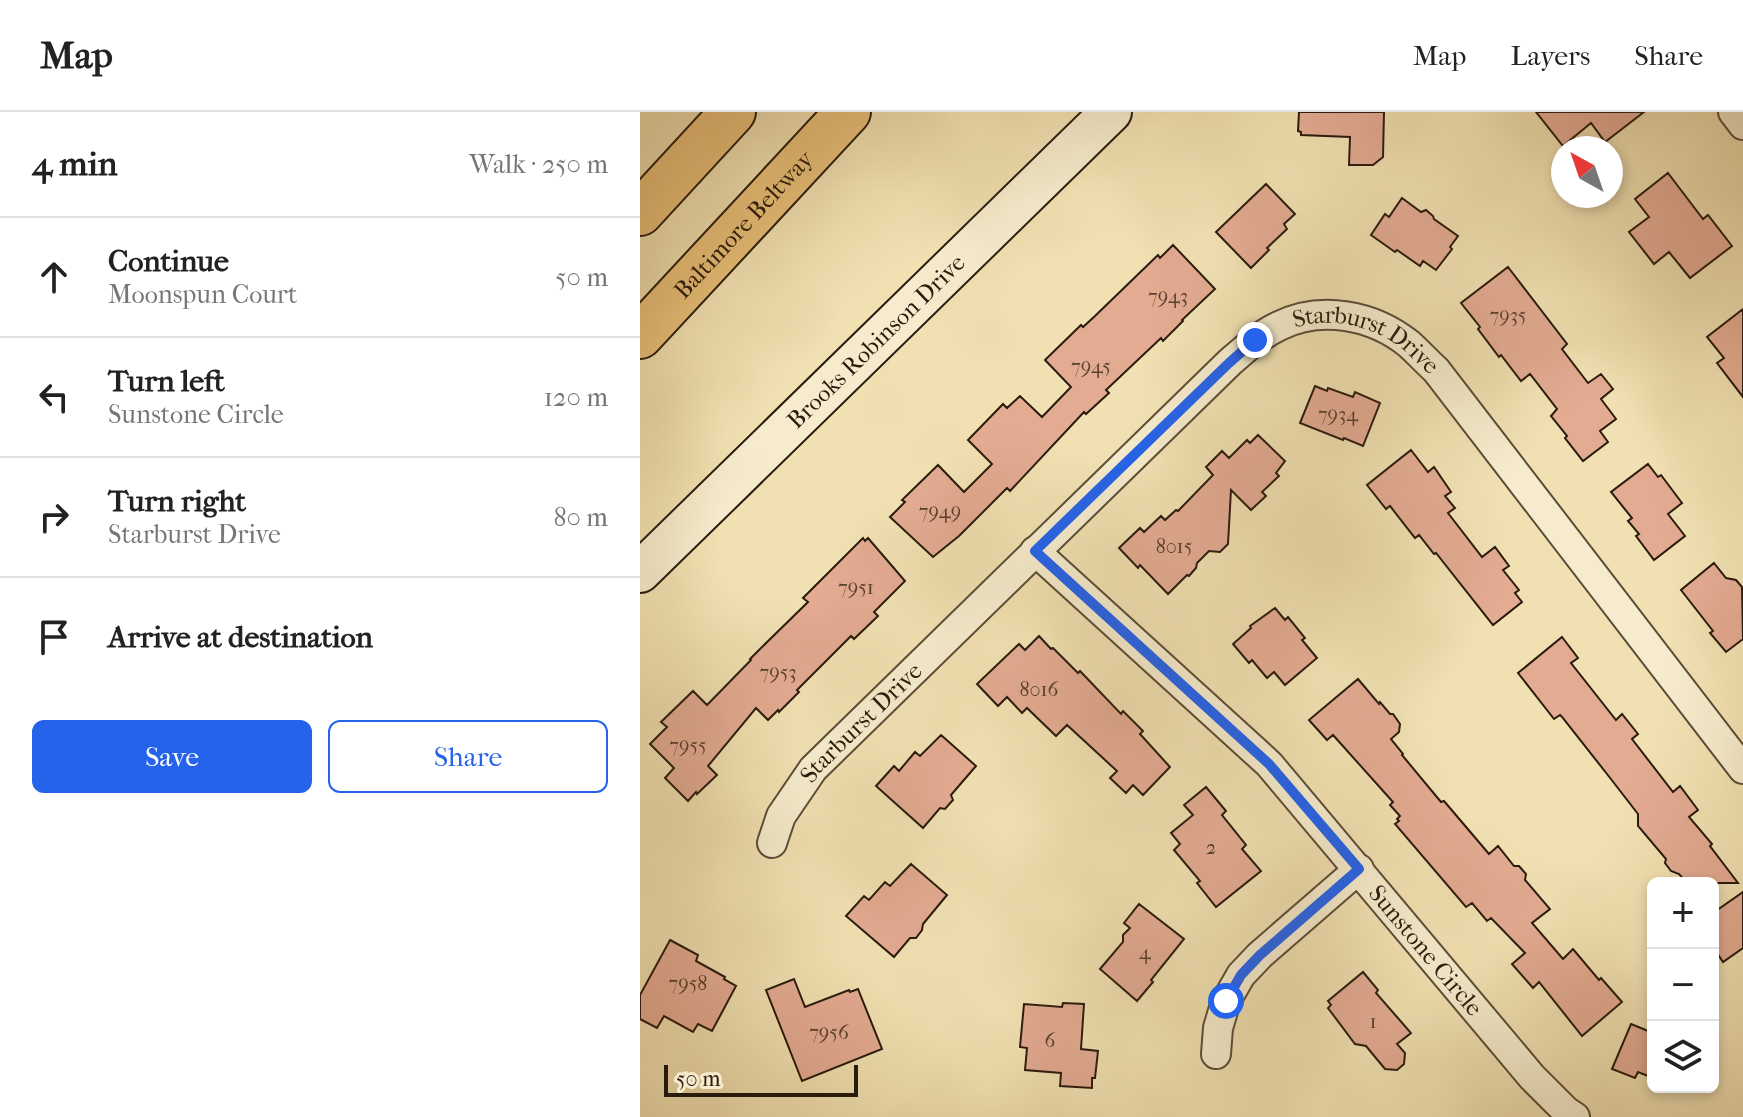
<!DOCTYPE html>
<html lang="en">
<head>
<meta charset="utf-8">
<style>
	:root { --surface:#fff; --page:#f2f2f2; --text:#222; --muted:#767676; --line:#e0e0e0; --accent:#2563eb }
	body { margin:0; font-family:"IM FELL French Canon",serif; background:var(--page); color:var(--text) }
	.controls { position:absolute; right:24px; bottom:24px; display:grid; overflow:hidden; border-radius:12px; box-shadow:0 4px 12px #0003 }
	.controls button { width:72px; height:72px; display:grid; place-items:center; padding:0; border:0; border-bottom:2px solid var(--line); background:var(--surface); color:var(--text); font:40px sans-serif }
	.compass { position:absolute; left:911px; top:24px; width:72px; height:72px; border-radius:50%; background:var(--surface); box-shadow:0 4px 12px #0003; rotate:320deg }
	.scale { position:absolute; left:24px; bottom:20px; width:194px; box-sizing:border-box; padding-left:8px; border:4px solid #291b0d; border-top:0; font-size:22px; line-height:28px; white-space:nowrap; color:#291b0d; -webkit-text-stroke:6px #f6eccd; paint-order:stroke }
	.stop { position:absolute; width:24px; height:24px; margin:-18px; border:6px solid #2563eb; border-radius:50%; background:#fff }
	.stop.end { background:#2563eb; border-color:#fff; box-shadow:0 2px 8px #0008 }
	.list { margin:0; padding:0; list-style:none }
	h2 { display:flex; justify-content:space-between; align-items:center; height:104px; margin:0; padding:0 32px; font-size:34px }
	h2 small { font-size:26px; font-weight:400; color:var(--muted) }
	.list li { display:grid; grid-template-columns:52px 1fr auto; gap:24px; align-items:center; box-sizing:border-box; height:120px; padding:0 32px; border-top:2px solid var(--line) }
	.list b { display:block; font-size:30px; white-space:nowrap }
	.list p { margin:0; font-size:26px; white-space:nowrap; color:var(--muted) }
	.list em { font-size:26px; font-style:normal; color:var(--muted) }
	.actions { display:flex; gap:16px; padding:24px 32px }
	.actions a { flex:1; padding:18px 0; border:2px solid var(--accent); border-radius:12px; text-align:center; font-size:28px; color:var(--accent) }
	.actions .main { background:var(--accent); color:#fff }
	.icon { flex:none; width:44px; height:44px; fill:none; stroke:currentColor; stroke-width:2; stroke-linecap:round; stroke-linejoin:round }
	.map { position:relative; flex:none; width:1103px; height:1005px; overflow:hidden }
	header { display:flex; align-items:center; gap:48px; box-sizing:border-box; height:112px; padding:0 40px; background:var(--surface); border-bottom:2px solid var(--line) }
	header strong { font-size:38px }
	nav { display:flex; gap:44px; margin-inline-start:auto; font-size:28px }
	main { display:flex }
	aside { flex:1; background:var(--surface) }
	.map>svg:first-child { display:block }
	.building { fill:#e3ab92; stroke:#291b0d; stroke-width:2 }
	.lines { fill:none; stroke-linecap:round; stroke-linejoin:round }
	.minor-casing { stroke:#5b4c36; stroke-width:32 }
	.secondary-casing { stroke:#291b0d; stroke-width:44 }
	.motorway-casing { stroke:#291b0d; stroke-width:48 }
	.minor { stroke:#f6eccd; stroke-width:28 }
	.secondary { stroke:#f6eccd; stroke-width:40 }
	.motorway { stroke:#e8c079; stroke-width:44 }
	.route { stroke:#2563eb; stroke-width:10 }
	.labels { text-anchor:middle; dominant-baseline:central; stroke-width:7; stroke-linejoin:round; paint-order:stroke }
	.number-label { font-size:20px; fill:#583f2e }
	.street-label { font-size:24px; fill:#291b0d; stroke:#f6eccd }
</style>
</head>
<body>
<header>
<strong>Map</strong>
<nav><a>Map</a><a>Layers</a><a>Share</a></nav>
</header>
<main>
<aside>
<h2>4 min<small>Walk · 250 m</small></h2>
<ul class="list">
<li><svg class="icon" aria-label="ahead" viewBox="0 0 24 24"><path d="M12 20V5M6 11l6-6 6 6"/></svg><div><b>Continue</b><p>Moonspun Court</p></div><em>50 m</em></li>
<li><svg class="icon" aria-label="left" viewBox="0 0 24 24"><path d="M17 20v-9H6M10 6l-5 5 5 5"/></svg><div><b>Turn left</b><p>Sunstone Circle</p></div><em>120 m</em></li>
<li><svg class="icon" aria-label="right" viewBox="0 0 24 24"><path d="M7 20v-9h11M14 6l5 5-5 5"/></svg><div><b>Turn right</b><p>Starburst Drive</p></div><em>80 m</em></li>
<li><svg class="icon" aria-label="arrive" viewBox="0 0 24 24"><path d="M6 21V4h12l-3 4 3 4H6"/></svg><div><b>Arrive at destination</b></div></li>
</ul>
<div class="actions"><a class="main">Save</a><a>Share</a></div>
</aside>
<div class="map">
<svg width="1103" height="1005" viewBox="0 0 1103 1005">
	<rect width="100%" height="100%" fill="#f1e1b2"/>
	<filter id="stains"><feTurbulence type="fractalNoise" baseFrequency=".0025" numOctaves="4"/><feColorMatrix values="0 0 0 0 .2 0 0 0 0 .09 0 0 0 0 .02 0 0 0 .5 -.17"/></filter>
	<radialGradient id="worn" r=".72"><stop offset=".6" stop-color="#630" stop-opacity="0"/><stop offset="1" stop-color="#630" stop-opacity=".3"/></radialGradient>
	<path class="building" d="M 659,0 L 744,0 L 743,45 L 733,53 L 709,53 L 710,25 L 661,23 L 661,20 L 658,19 Z
		M 896,0 L 1004,0 L 965,30 L 951,11 L 923,34 Z
		M 1028,61 L 1063,107 L 1068,103 L 1092,134 L 1050,166 L 1029,140 L 1014,152 L 989,120 L 1009,105 L 995,87 Z
		M 626,72 L 655,102 L 644,112 L 647,117 L 627,136 L 629,138 L 611,156 L 576,120 Z
		M 762,86 L 781,100 L 786,98 L 793,104 L 794,107 L 818,124 L 810,135 L 812,137 L 796,158 L 783,149 L 780,154 L 757,138 L 755,140 L 731,123 L 745,102 L 749,105 Z
		M 533,133 L 575,177 L 542,208 L 543,209 L 523,229 L 521,226 L 466,278 L 469,281 L 446,302 L 444,300 L 370,379 L 367,376 L 319,424 L 293,445 L 250,405 L 265,390 L 262,388 L 298,353 L 324,380 L 352,352 L 328,328 L 363,292 L 367,296 L 380,284 L 402,305 L 431,275 L 405,248 L 441,213 L 443,215 L 455,204 L 518,143 L 520,146 Z
		M 868,155 L 927,232 L 922,237 L 948,271 L 961,262 L 973,277 L 961,287 L 976,307 L 960,319 L 968,330 L 943,349 L 925,326 L 927,324 L 911,304 L 917,297 L 890,262 L 881,269 L 861,243 L 859,245 L 838,217 L 840,215 L 821,191 Z
		M 1103,197 L 1103,285 L 1077,251 L 1084,246 L 1067,225 Z
		M 675,274 L 687,279 L 688,276 L 713,285 L 715,280 L 740,291 L 723,334 L 704,326 L 703,328 L 660,311 Z
		M 618,323 L 645,349 L 636,361 L 639,364 L 622,380 L 626,384 L 611,398 L 591,378 L 588,432 L 580,440 L 569,439 L 557,451 L 556,456 L 549,464 L 547,463 L 528,482 L 500,453 L 498,456 L 479,436 L 500,416 L 504,420 L 521,404 L 525,408 L 536,398 L 538,399 L 573,363 L 566,355 L 582,339 L 589,346 L 607,328 L 610,331 Z
		M 771,338 L 788,360 L 794,355 L 811,380 L 805,384 L 815,396 L 808,401 L 842,445 L 855,435 L 869,454 L 863,458 L 879,478 L 875,481 L 882,490 L 853,513 L 796,441 L 794,442 L 779,423 L 775,426 L 750,394 L 746,397 L 727,373 Z
		M 1008,352 L 1018,365 L 1021,363 L 1042,391 L 1028,402 L 1045,424 L 1014,448 L 996,424 L 999,422 L 988,409 L 992,406 L 971,380 Z
		M 223,426 L 225,429 L 228,426 L 265,469 L 234,500 L 238,504 L 214,527 L 211,524 L 157,578 L 159,580 L 139,600 L 138,598 L 128,608 L 116,596 L 68,654 L 77,663 L 57,682 L 56,680 L 48,689 L 25,666 L 34,656 L 10,632 L 27,615 L 21,610 L 53,579 L 67,593 L 111,548 L 110,547 L 121,536 L 168,490 L 163,486 Z
		M 1074,451 L 1086,466 L 1096,468 L 1102,475 L 1103,527 L 1086,540 L 1070,521 L 1073,519 L 1041,478 Z
		M 635,496 L 645,508 L 648,505 L 665,526 L 662,528 L 677,546 L 645,573 L 634,560 L 627,566 L 612,548 L 609,551 L 593,532 L 611,516 L 610,514 Z
		M 399,524 L 411,537 L 413,536 L 438,561 L 440,559 L 481,602 L 483,599 L 503,619 L 500,622 L 530,655 L 503,683 L 493,673 L 486,681 L 470,666 L 477,659 L 427,613 L 416,624 L 387,596 L 382,601 L 367,585 L 358,594 L 337,572 L 379,532 L 385,538 Z
		M 922,525 L 938,546 L 931,551 L 976,608 L 982,602 L 998,622 L 992,627 L 1033,680 L 1040,674 L 1058,698 L 1049,705 L 1072,732 L 1070,734 L 1098,771 L 1047,771 L 1039,762 L 1031,759 L 1025,751 L 1026,747 L 998,714 L 998,702 L 967,662 L 922,605 L 920,603 L 914,607 L 878,561 Z
		M 718,567 L 739,592 L 740,590 L 750,602 L 753,602 L 760,612 L 759,620 L 751,627 L 763,642 L 762,643 L 801,690 L 804,689 L 849,742 L 858,734 L 874,754 L 879,754 L 886,762 L 885,768 L 910,797 L 892,811 L 923,847 L 933,837 L 959,868 L 961,866 L 982,890 L 942,924 L 899,870 L 893,876 L 872,852 L 885,841 L 851,806 L 847,809 L 832,791 L 826,795 L 755,712 L 759,709 L 757,707 L 760,704 L 750,693 L 753,690 L 693,623 L 687,628 L 669,608 Z
		M 301,623 L 336,654 L 311,683 L 313,688 L 305,697 L 300,696 L 283,716 L 236,674 L 254,654 L 259,659 L 275,640 L 280,644 Z
		M 566,675 L 586,699 L 582,703 L 606,733 L 602,737 L 621,759 L 576,795 L 557,771 L 560,769 L 534,738 L 540,732 L 531,721 L 553,703 L 544,693 Z
		M 271,752 L 307,783 L 283,812 L 282,818 L 276,826 L 270,826 L 254,845 L 206,804 L 224,784 L 229,788 L 245,770 L 250,774 Z
		M 1103,780 L 1103,836 L 1083,850 L 1073,835 L 1073,801 Z
		M 499,792 L 544,827 L 511,868 L 513,870 L 497,889 L 460,857 L 483,830 L 483,823 L 490,816 L 484,811 Z
		M 30,828 L 58,843 L 56,849 L 85,865 L 84,867 L 96,874 L 72,919 L 58,912 L 53,920 L 24,904 L 17,916 L 0,907 L 0,883 Z
		M 723,860 L 738,878 L 736,881 L 771,921 L 757,932 L 765,941 L 764,952 L 757,958 L 745,957 L 726,934 L 715,932 L 688,896 L 691,893 L 688,889 Z
		M 154,867 L 165,895 L 209,878 L 210,880 L 218,877 L 242,937 L 162,969 L 126,878 Z
		M 423,891 L 444,892 L 441,937 L 458,939 L 455,966 L 452,966 L 452,976 L 420,974 L 421,961 L 385,958 L 387,936 L 380,935 L 384,892 L 422,895 Z
		M 991,912 L 1013,921 L 1013,966 L 998,960 L 995,966 L 972,957 Z"/>
	<g class="lines">
		<defs>
			<g id="minor">
				<path d="M 1093,0 L 1103,13"/>
				<path id="s1" d="M 395,439 L 629,652 L 892,965 L 926,999 L 935,1005"/>
				<path id="s2" d="M 132,731 L 141,704 L 173,657 L 589,251 C 605,237 620,223 639,214 C 681,193 733,203 769,232 C 778,240 787,250 796,258 L 1103,657"/>
				<path d="M 576,942 L 578,916 L 586,889 L 601,863 L 620,843 L 719,757"/>
			</g>
			<g id="secondary">
				<path id="s3" d="M 0,460 L 471,0"/>
			</g>
			<g id="motorway">
				<path d="M 0,101 L 93,0"/>
				<path id="s4" d="M 0,224 L 208,0"/>
			</g>
		</defs>
		<use href="#minor" class="minor-casing"/>
		<use href="#secondary" class="secondary-casing"/>
		<use href="#motorway" class="motorway-casing"/>
		<use href="#minor" class="minor"/>
		<use href="#secondary" class="secondary"/>
		<use href="#motorway" class="motorway"/>
	</g>
	<g class="lines">
		<path class="route" d="M 586,889 L 601,863 L 620,843 L 719,757 L 629,652 L 395,439 L 589,251 L 615,228"/>
	</g>
	<g class="labels">
		<g class="number-label">
			<text x="528" y="184">7943</text>
			<text x="868" y="203">7935</text>
			<text x="451" y="254">7945</text>
			<text x="698" y="302">7934</text>
			<text x="300" y="399">7949</text>
			<text x="534" y="434">8015</text>
			<text x="216" y="475">7951</text>
			<text x="138" y="560">7953</text>
			<text x="399" y="577">8016</text>
			<text x="48" y="633">7955</text>
			<text x="571" y="735">2</text>
			<text x="505" y="840">4</text>
			<text x="48" y="871">7958</text>
			<text x="733" y="909">1</text>
			<text x="189" y="920">7956</text>
			<text x="410" y="928">6</text>
		</g>
		<g class="street-label">
			<text stroke="none"><textPath href="#s4" startOffset="152">Baltimore Beltway</textPath></text>
			<text stroke="none"><textPath href="#s3" startOffset="330">Brooks Robinson Drive</textPath></text>
			<text stroke="none"><textPath href="#s2" startOffset="824">Starburst Drive</textPath></text>
			<text stroke="none"><textPath href="#s2" startOffset="152">Starburst Drive</textPath></text>
			<text stroke="none"><textPath href="#s1" startOffset="560">Sunstone Circle</textPath></text>
		</g>
	</g>
	<rect width="100%" height="100%" filter="url(#stains)"/>
	<rect width="100%" height="100%" fill="url(#worn)"/>
</svg>
<div class="controls">
<button>+</button>
<button>−</button>
<button><svg class="icon" aria-label="layers" viewBox="0 0 24 24"><path d="M12 4l9 5-9 5-9-5zM3 14l9 5 9-5"/></svg></button>
</div>
<svg class="compass" viewBox="-18 -18 36 36"><path d="M0-13l5 13h-10z" fill="#e53935"/><path d="M0 13l5-13h-10z" fill="#767676"/></svg>
<div class="scale">50 m</div>
<div class="stop" style="left:586px;top:889px"></div>
<div class="stop end" style="left:615px;top:228px"></div>
</div>
</main>
</body>
</html>
